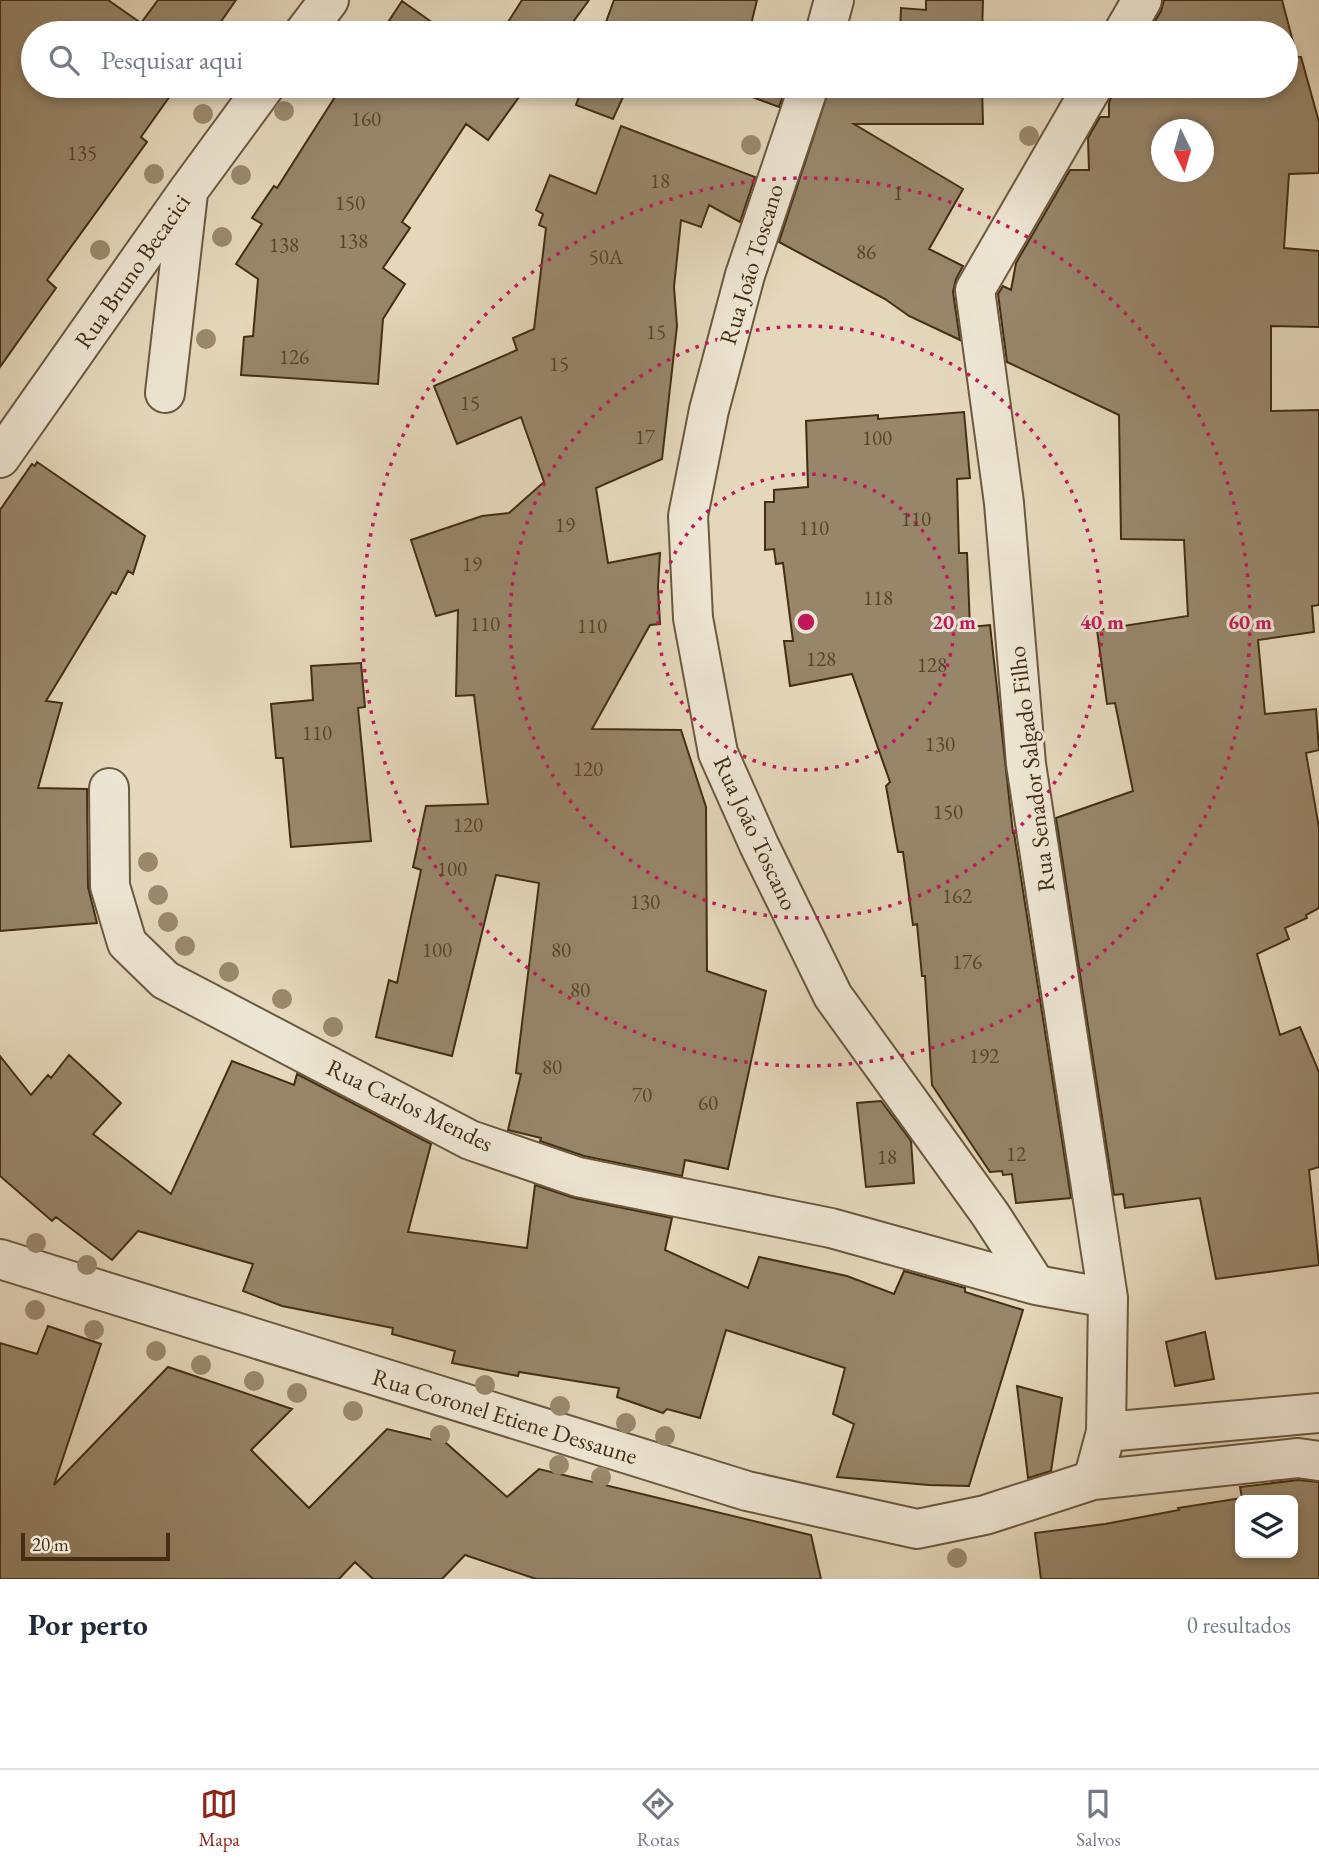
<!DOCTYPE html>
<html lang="pt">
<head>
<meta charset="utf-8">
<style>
	:root { --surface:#fff; --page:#f2f2f3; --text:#1f2937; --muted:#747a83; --line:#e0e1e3; --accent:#8f2418 }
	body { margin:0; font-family:"EB Garamond",serif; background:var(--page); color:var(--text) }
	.controls { position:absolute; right:21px; bottom:21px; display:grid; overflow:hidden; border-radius:10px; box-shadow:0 4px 10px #0003 }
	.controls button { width:63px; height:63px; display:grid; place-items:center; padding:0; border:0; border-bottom:2px solid var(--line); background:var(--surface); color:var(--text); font:35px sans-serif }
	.compass { position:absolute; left:1151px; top:119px; width:63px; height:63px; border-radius:50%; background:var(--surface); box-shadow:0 4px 10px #0003; rotate:175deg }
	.scale { position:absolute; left:21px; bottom:18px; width:149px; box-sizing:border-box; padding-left:7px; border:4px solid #432e13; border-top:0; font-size:19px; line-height:24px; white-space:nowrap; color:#432e13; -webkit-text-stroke:5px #ede5d3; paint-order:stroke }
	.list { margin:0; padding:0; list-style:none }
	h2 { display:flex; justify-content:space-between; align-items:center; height:91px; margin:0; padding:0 28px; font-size:30px }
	h2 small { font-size:23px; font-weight:400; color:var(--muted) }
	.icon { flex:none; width:38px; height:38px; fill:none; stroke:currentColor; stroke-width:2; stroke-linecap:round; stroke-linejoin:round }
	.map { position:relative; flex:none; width:1319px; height:1579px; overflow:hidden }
	.search { position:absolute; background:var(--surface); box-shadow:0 4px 10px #0003; left:21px; right:21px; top:21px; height:77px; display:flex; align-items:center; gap:18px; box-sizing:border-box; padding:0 24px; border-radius:38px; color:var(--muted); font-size:26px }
	.sheet { height:189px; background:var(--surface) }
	nav { display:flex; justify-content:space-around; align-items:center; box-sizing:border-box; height:98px; border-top:2px solid var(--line); background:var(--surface); font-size:19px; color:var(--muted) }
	nav a { display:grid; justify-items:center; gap:4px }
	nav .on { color:var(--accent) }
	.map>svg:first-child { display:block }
	.building { fill:#97866a; stroke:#432e13; stroke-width:2; fill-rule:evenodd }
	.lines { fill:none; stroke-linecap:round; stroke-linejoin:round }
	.minor-casing { stroke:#6b583d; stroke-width:42 }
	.minor { stroke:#ede5d3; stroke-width:38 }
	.tree { fill:#9a896e }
	.ring { fill:none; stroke:#c2185b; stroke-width:3.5; stroke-dasharray:3.5 7 }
	.labels { text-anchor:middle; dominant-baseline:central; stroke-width:6; stroke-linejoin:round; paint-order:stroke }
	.number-label { font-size:21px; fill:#584429 }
	.street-label { font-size:24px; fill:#432e13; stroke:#ede5d3 }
	.centre { fill:#c2185b; stroke:#ede5d3; stroke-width:3.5 }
	.ring-label { font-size:21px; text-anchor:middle; font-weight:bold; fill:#c2185b; stroke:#ede5d3; stroke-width:6; stroke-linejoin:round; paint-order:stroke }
</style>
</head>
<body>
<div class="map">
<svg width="1319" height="1579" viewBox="0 0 1319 1579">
	<rect width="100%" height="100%" fill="#e4d7bb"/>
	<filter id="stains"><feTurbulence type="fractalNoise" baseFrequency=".00286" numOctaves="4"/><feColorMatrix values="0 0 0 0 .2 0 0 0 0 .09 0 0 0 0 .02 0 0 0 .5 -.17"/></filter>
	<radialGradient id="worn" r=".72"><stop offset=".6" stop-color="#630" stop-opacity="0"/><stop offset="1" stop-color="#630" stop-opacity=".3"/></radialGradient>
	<path class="building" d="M 0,0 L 108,0 L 141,23 L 158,0 L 236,0 L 213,33 L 33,33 L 33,86 L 177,86 L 141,137 L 147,142 L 47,280 L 56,288 L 0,367 Z
		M 522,0 L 589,0 L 565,33 L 501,33 Z
		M 614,0 L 757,0 L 749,33 L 602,33 Z
		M 926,0 L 983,0 L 982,33 L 900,33 L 901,8 L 926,10 Z
		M 1164,0 L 1282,0 L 1297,57 L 1301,57 L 1319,122 L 1319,173 L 1289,174 L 1284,248 L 1319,251 L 1319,327 L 1271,326 L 1271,411 L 1319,410 L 1319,605 L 1312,606 L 1314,632 L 1258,640 L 1265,714 L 1316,709 L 1319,750 L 1306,753 L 1319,828 L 1319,908 L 1306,915 L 1307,918 L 1285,928 L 1289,939 L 1257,954 L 1280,1035 L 1300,1027 L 1319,1072 L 1319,1167 L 1309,1170 L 1319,1265 L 1216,1279 L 1200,1198 L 1125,1208 L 1123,1194 L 1114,1195 L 1056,818 L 1133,791 L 1115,703 L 1107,704 L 1097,630 L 1188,616 L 1184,540 L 1121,539 L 1119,415 L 1007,362 L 998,294 L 1003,286 L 1011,290 L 1016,263 L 1070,170 L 1089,170 L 1088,138 L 1100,117 L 1109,117 L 1109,103 L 1115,86 L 1286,86 L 1286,33 L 1148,33 L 1161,11 ZM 1161,130 L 1203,130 L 1203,172 L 1161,172 Z
		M 402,1 L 447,33 L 381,33 Z
		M 342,86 L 527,86 L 488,140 L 466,124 L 402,222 L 410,228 L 383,268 L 405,284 L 383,319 L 378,384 L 241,375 L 244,337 L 253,336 L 258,279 L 236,264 L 262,224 L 252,218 L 274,186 L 277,188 Z
		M 583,86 L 628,86 L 613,119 L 576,105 Z
		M 723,86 L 786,86 L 779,107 Z
		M 830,86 L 982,86 L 983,124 L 854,124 L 963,189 L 929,249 L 963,266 L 956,279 L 953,292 L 960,340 L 909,316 L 885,299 L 779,242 Z
		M 621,126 L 755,177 L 740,222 L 709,205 L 701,227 L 681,220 L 674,287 L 677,326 L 662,459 L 596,488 L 608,563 L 660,553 L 658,587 L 660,624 L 650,625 L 592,729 L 681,730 L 706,807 L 707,971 L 766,991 L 728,1169 L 685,1160 L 682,1176 L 584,1156 L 540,1141 L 541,1138 L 508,1130 L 521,1074 L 516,1073 L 539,883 L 496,875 L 452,1056 L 376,1037 L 389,980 L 397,983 L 421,870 L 413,867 L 426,806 L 488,804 L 474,695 L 456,696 L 458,610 L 436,616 L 411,540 L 482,516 L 509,513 L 544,482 L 521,417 L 457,444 L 434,386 L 517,350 L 513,338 L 534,329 L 546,228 L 539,225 L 543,214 L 536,210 L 550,175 L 596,194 Z
		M 964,412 L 970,478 L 957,479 L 959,553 L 967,553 L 970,627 L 990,625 L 1013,833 L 1014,833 L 1071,1198 L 1016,1203 L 1012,1174 L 1003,1175 L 1002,1171 L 990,1172 L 932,1085 L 925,976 L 922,976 L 917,924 L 913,925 L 903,852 L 898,852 L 886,786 L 890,782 L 852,674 L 790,686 L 784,641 L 793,641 L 783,563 L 776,564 L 774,549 L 765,550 L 765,502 L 774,502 L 774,490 L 808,487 L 806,421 L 878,415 L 878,419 Z
		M 37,462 L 145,536 L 133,574 L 128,571 L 116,594 L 112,592 L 46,701 L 62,703 L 38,788 L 87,789 L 88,887 L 97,923 L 0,931 L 0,510 L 32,464 L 35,466 Z
		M 361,663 L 365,707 L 358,708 L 371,841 L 291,847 L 283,758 L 276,758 L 271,704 L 313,700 L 311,666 Z
		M 69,1055 L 121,1103 L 93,1134 L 171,1194 L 232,1061 L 294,1085 L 297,1074 L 431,1144 L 408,1232 L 527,1248 L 535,1185 L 574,1198 L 672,1218 L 665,1250 L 748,1288 L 759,1257 L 847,1276 L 894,1294 L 904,1271 L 965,1288 L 965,1292 L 1023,1310 L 969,1486 L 929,1485 L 837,1477 L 854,1424 L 833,1414 L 845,1368 L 726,1330 L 700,1418 L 667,1409 L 663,1413 L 617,1397 L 619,1388 L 519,1372 L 518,1376 L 452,1363 L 455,1351 L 392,1334 L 393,1328 L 282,1306 L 243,1291 L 253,1264 L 138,1231 L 112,1260 L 56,1217 L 52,1221 L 0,1176 L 0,1056 L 31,1095 L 48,1075 L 51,1078 Z
		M 881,1101 L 911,1141 L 914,1183 L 866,1187 L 857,1103 Z
		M 48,1326 L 101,1344 L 54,1485 L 168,1367 L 292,1409 L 251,1450 L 309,1508 L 387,1429 L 446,1443 L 507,1497 L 539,1469 L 811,1535 L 821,1579 L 536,1579 L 465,1555 L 442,1579 L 373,1579 L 355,1562 L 339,1579 L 0,1579 L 0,1343 L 37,1354 Z
		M 1205,1332 L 1214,1379 L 1175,1386 L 1166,1342 Z
		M 1017,1386 L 1062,1398 L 1051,1471 L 1028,1478 Z
		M 1298,1480 L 1319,1482 L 1319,1579 L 1041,1579 L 1035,1533 L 1105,1524 L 1179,1510 L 1178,1508 L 1242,1498 L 1240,1487 ZM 1240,1500 L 1293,1500 L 1293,1553 L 1240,1553 Z"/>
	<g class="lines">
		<defs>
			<path id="minor" d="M 304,33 L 329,0
				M 825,33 L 834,0
				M 1123,33 L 1142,0
				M 809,86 L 745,275 L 709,410 L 688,516 L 693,618 L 718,753 L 759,845 L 833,996 L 990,1214 L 1036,1285 L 1108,1298
				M 165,393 L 188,193
				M 0,458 L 188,191 L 265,86
				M 109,788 L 110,886 L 127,943 L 165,980 L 470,1140 L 578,1177 L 831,1228 L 1036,1285
				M 0,1259 L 747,1491 L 917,1529 L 985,1515 L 1093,1480 L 1298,1458 L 1319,1461
				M 1106,1432 L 1319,1413
				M 1093,1480 L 1106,1432 L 1108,1298 L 1026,764 L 1004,503 L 975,290 L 1093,86"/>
		</defs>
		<use href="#minor" class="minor-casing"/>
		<use href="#minor" class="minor"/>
	</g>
	<g class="tree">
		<circle cx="284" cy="111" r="10"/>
		<circle cx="203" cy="114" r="10"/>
		<circle cx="1029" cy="136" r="10"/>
		<circle cx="751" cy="145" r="10"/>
		<circle cx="154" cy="174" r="10"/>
		<circle cx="241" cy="175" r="10"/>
		<circle cx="222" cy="237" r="10"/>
		<circle cx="100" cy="250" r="10"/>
		<circle cx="206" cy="339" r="10"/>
		<circle cx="148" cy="862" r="10"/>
		<circle cx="158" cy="895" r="10"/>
		<circle cx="168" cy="922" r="10"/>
		<circle cx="185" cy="946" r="10"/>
		<circle cx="229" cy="972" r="10"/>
		<circle cx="282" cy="999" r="10"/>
		<circle cx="333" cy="1027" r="10"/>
		<circle cx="36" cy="1243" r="10"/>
		<circle cx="87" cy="1265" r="10"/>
		<circle cx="35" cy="1310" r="10"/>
		<circle cx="94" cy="1330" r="10"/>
		<circle cx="156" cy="1351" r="10"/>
		<circle cx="201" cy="1365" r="10"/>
		<circle cx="254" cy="1381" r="10"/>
		<circle cx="485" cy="1385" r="10"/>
		<circle cx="297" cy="1393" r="10"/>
		<circle cx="560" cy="1406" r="10"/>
		<circle cx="353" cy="1411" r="10"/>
		<circle cx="626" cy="1423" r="10"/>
		<circle cx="440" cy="1435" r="10"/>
		<circle cx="665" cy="1436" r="10"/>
		<circle cx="559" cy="1465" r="10"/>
		<circle cx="601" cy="1477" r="10"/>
		<circle cx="957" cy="1558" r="10"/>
	</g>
	<g class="ring">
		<circle cx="806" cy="622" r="148"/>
		<circle cx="806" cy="622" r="296"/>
		<circle cx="806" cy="622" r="444"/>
	</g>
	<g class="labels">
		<g class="number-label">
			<text x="366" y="118">160</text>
			<text x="82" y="152">135</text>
			<text x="660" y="180">18</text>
			<text x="898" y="192">1</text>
			<text x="350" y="202">150</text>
			<text x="353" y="240">138</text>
			<text x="284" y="244">138</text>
			<text x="866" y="251">86</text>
			<text x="606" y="256">50A</text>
			<text x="656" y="331">15</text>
			<text x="294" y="356">126</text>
			<text x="559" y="363">15</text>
			<text x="470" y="402">15</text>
			<text x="645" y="436">17</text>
			<text x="877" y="437">100</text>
			<text x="916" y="518">110</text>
			<text x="565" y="524">19</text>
			<text x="814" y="527">110</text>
			<text x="472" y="563">19</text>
			<text x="878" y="597">118</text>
			<text x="485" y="623">110</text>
			<text x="592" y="625">110</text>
			<text x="821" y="658">128</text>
			<text x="932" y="664">128</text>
			<text x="317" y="732">110</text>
			<text x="940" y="743">130</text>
			<text x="588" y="768">120</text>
			<text x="948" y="811">150</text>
			<text x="468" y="824">120</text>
			<text x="452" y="868">100</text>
			<text x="957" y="895">162</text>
			<text x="645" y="901">130</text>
			<text x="437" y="949">100</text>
			<text x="561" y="949">80</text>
			<text x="967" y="961">176</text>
			<text x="580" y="989">80</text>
			<text x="984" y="1055">192</text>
			<text x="552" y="1066">80</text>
			<text x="642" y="1094">70</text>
			<text x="708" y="1102">60</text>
			<text x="1016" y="1153">12</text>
			<text x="887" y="1156">18</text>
		</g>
		<g class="street-label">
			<text transform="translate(751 264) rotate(-73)">Rua João Toscano</text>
			<text transform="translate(132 271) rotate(-55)">Rua Bruno Becacici</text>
			<text transform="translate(1031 769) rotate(-97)">Rua Senador Salgado Filho</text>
			<text transform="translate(756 833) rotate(65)">Rua João Toscano</text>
			<text transform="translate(410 1105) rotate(26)">Rua Carlos Mendes</text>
			<text transform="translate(505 1416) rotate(17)">Rua Coronel Etiene Dessaune</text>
		</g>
	</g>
	<circle cx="806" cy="622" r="10" class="centre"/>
	<g class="ring-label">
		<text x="954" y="629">20 m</text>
		<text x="1102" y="629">40 m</text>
		<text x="1250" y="629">60 m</text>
	</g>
	<rect width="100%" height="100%" filter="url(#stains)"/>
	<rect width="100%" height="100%" fill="url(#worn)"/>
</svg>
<div class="controls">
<button><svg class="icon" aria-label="layers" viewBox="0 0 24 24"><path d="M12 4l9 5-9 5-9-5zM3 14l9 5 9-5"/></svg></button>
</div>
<svg class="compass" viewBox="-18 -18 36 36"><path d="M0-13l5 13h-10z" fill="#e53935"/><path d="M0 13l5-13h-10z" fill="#747a83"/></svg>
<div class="scale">20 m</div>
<div class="search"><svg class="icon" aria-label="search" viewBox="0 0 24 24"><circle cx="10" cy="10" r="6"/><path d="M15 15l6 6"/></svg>Pesquisar aqui</div>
</div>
<section class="sheet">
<h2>Por perto<small>0 resultados</small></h2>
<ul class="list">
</ul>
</section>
<nav>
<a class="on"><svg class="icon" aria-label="map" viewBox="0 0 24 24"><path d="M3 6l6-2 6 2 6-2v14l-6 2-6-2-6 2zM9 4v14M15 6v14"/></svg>Mapa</a>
<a><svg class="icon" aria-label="directions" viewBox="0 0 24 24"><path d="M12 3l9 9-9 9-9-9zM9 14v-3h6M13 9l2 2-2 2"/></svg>Rotas</a>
<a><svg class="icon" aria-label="saved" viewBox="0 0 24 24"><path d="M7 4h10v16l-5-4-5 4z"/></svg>Salvos</a>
</nav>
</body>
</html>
